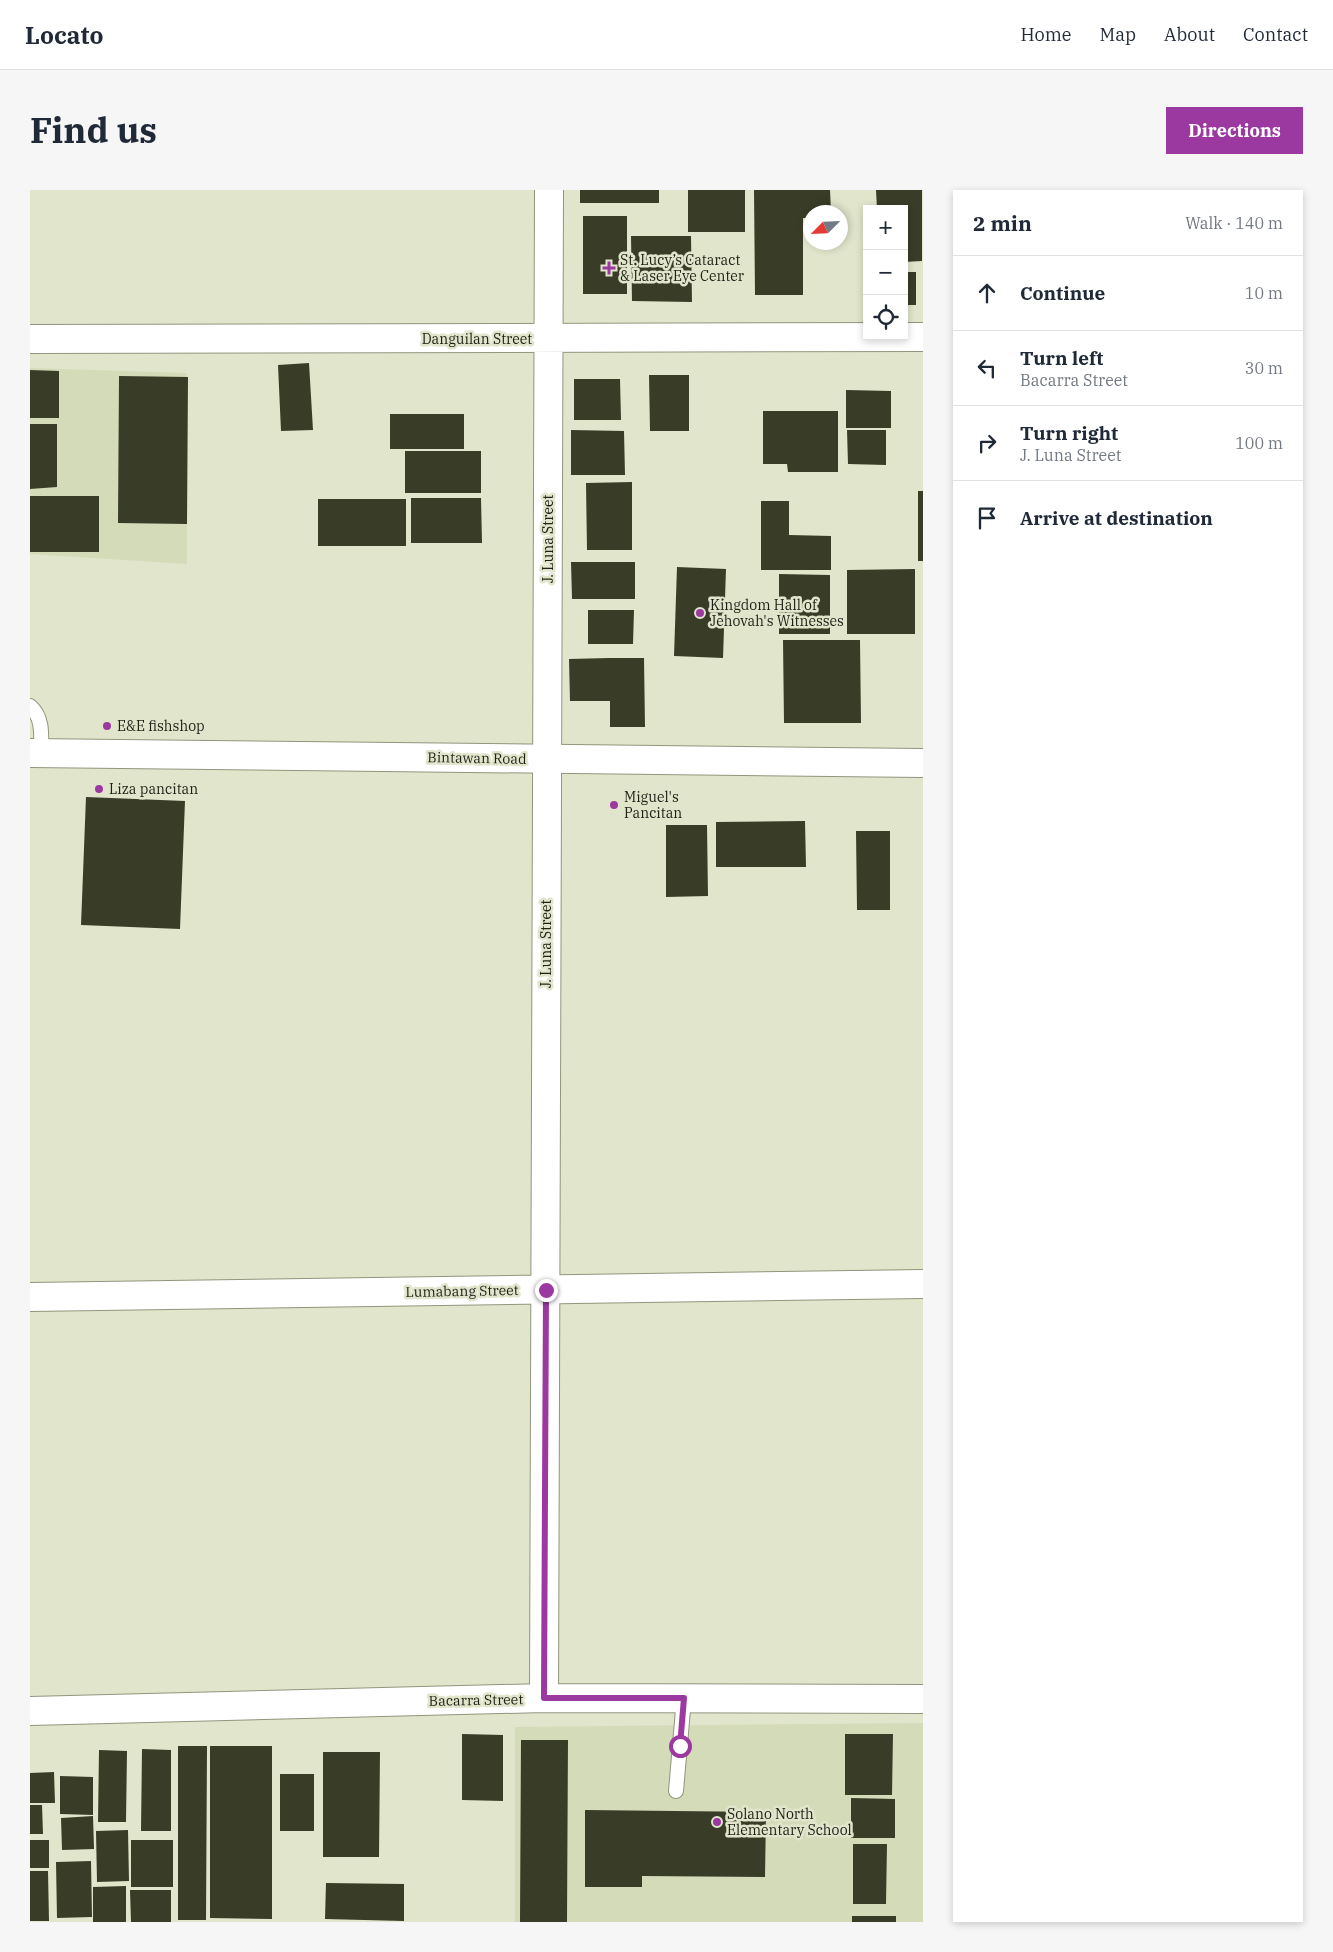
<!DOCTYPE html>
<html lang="en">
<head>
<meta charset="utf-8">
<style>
	:root { --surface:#fff; --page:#f6f6f7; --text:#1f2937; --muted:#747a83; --line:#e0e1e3; --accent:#9c39a0 }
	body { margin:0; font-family:"IBM Plex Serif",serif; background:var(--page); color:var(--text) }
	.controls { position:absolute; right:15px; top:15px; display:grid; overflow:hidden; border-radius:0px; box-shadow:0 2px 8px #0003 }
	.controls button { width:45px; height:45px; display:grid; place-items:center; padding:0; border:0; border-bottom:1px solid var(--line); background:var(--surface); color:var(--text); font:25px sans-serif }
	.compass { position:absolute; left:773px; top:15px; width:45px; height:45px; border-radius:50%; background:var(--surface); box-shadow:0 2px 8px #0003; rotate:246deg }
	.stop { position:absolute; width:15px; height:15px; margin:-11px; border:4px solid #9c39a0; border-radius:50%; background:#fff }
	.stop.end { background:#9c39a0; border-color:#fff; box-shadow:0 1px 5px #0008 }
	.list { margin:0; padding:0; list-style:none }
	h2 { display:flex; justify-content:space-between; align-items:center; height:65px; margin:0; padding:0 20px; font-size:21px }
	h2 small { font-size:16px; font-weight:400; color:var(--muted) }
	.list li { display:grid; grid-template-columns:32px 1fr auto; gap:15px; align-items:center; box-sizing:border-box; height:75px; padding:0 20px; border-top:1px solid var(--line) }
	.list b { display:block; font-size:19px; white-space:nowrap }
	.list p { margin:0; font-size:16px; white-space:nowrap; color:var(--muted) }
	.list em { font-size:16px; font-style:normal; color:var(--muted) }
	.icon { flex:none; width:28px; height:28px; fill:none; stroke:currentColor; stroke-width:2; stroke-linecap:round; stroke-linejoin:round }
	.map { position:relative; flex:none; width:893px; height:1732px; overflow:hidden; border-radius:0px }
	header { display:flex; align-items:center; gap:30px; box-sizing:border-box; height:70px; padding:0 25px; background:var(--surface); border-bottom:1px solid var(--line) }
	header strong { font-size:24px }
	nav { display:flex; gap:28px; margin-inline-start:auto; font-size:18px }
	.intro { display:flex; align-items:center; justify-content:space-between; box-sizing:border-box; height:120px; padding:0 30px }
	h1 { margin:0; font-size:35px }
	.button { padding:12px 22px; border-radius:0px; background:var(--accent); color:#fff; font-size:18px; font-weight:700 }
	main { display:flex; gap:30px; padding:0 30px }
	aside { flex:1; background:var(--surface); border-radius:0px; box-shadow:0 2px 8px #0003 }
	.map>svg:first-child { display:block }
	.built { fill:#d4dbb9 }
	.building { fill:#393d27 }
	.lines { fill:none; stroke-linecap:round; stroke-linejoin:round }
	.service-casing { stroke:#91967e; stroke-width:16 }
	.minor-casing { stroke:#91967e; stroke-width:30 }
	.secondary-casing { stroke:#91967e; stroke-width:30 }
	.service { stroke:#fff; stroke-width:14 }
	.minor { stroke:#fff; stroke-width:28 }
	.secondary { stroke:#fff; stroke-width:28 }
	.route { stroke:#9c39a0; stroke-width:6 }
	.poi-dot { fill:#9c39a0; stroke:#e0e5cb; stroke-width:2 }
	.labels { text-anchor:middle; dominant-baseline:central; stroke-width:5; stroke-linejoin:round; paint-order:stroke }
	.poi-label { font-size:14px; fill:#1f2117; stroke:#e0e5cb; text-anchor:start }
	.street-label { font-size:14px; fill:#1f2117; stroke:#e0e5cb }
</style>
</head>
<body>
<header>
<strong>Locato</strong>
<nav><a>Home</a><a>Map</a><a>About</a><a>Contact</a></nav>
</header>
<div class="intro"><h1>Find us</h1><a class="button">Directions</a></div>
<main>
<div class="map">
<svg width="893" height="1732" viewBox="0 0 893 1732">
	<rect width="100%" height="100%" fill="#e0e5cb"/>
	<path class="built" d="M 0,178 L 157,183 L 157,374 L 0,364 Z
		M 893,1533 L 893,1732 L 485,1732 L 485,1537 Z"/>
	<path class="building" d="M 550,0 L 629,0 L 629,13 L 550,13 Z
		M 658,0 L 715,0 L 715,42 L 658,42 Z
		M 724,0 L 800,0 L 801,22 L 781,22 L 781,28 L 773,28 L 773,105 L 725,105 Z
		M 846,0 L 892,0 L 892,71 L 874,72 L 874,19 L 847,19 Z
		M 553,26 L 597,26 L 597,104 L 553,104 Z
		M 601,46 L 661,46 L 662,112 L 602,111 Z
		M 833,82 L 837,82 L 837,115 L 833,115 Z
		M 874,82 L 886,82 L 886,115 L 874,115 Z
		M 279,173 L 283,240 L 251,241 L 248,175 Z
		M 0,180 L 29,181 L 29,228 L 0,228 Z
		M 619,185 L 659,185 L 659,241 L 620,241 Z
		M 89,186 L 158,187 L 157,334 L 88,333 Z
		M 544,189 L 590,189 L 591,230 L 544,230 Z
		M 816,200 L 861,201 L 861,238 L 816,238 Z
		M 733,221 L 808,221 L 808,282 L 758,282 L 757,274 L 733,274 Z
		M 360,224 L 434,224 L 434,259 L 360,259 Z
		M 0,234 L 27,234 L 27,297 L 0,299 Z
		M 541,240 L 594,241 L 595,285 L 541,285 Z
		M 817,240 L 856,240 L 856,275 L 818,274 Z
		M 375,261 L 451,261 L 451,303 L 375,303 Z
		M 602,292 L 602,360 L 557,360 L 556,293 Z
		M 888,301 L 893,301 L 893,371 L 888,371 Z
		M 0,306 L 69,306 L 69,362 L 0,362 Z
		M 381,308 L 451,308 L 452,353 L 381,353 Z
		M 288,309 L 376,309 L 376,356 L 288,356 Z
		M 731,311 L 759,311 L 759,345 L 801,346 L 801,380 L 731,380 Z
		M 541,372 L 605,372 L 605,409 L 542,409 Z
		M 647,377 L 696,379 L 693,468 L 644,466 Z
		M 885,379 L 885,444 L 817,444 L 817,380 Z
		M 749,384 L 800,385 L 800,444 L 749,444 Z
		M 558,420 L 604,420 L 603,454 L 558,454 Z
		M 753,450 L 830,450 L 831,533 L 754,533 Z
		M 579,468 L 614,468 L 615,537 L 580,537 L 580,511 L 540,511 L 539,469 Z
		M 56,607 L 155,611 L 150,739 L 51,735 Z
		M 775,631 L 776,677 L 686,677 L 686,632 Z
		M 636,635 L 677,635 L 678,706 L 636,707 Z
		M 826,641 L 860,641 L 860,720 L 827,720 Z
		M 432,1544 L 473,1545 L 473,1611 L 432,1610 Z
		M 815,1544 L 863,1544 L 862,1605 L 815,1605 Z
		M 491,1550 L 538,1550 L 537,1732 L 490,1732 Z
		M 148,1556 L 177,1556 L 176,1730 L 148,1730 Z
		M 180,1556 L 242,1556 L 242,1729 L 180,1728 Z
		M 112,1559 L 141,1560 L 141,1641 L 111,1641 Z
		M 69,1560 L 97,1561 L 96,1632 L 68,1632 Z
		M 293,1562 L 350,1562 L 349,1667 L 293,1667 Z
		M 24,1582 L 25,1613 L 0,1613 L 0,1583 Z
		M 250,1584 L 284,1584 L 284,1641 L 250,1641 Z
		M 30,1586 L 63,1587 L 63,1625 L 30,1624 Z
		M 821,1608 L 865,1609 L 865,1648 L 821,1648 Z
		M 0,1615 L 12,1615 L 13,1644 L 0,1644 Z
		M 555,1620 L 736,1622 L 735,1687 L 612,1686 L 612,1697 L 555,1697 Z
		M 63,1626 L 64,1659 L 32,1660 L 31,1628 Z
		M 98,1640 L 99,1691 L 67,1692 L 66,1641 Z
		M 0,1650 L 19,1650 L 19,1678 L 0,1678 Z
		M 101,1650 L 143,1650 L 143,1697 L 101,1697 Z
		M 823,1654 L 857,1654 L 856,1714 L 823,1714 Z
		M 61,1671 L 62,1727 L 27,1728 L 26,1672 Z
		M 0,1681 L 18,1681 L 19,1731 L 0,1731 Z
		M 296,1693 L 374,1694 L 374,1731 L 295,1729 Z
		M 96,1696 L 96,1732 L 63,1732 L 63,1697 Z
		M 100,1700 L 141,1700 L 141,1732 L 101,1732 Z
		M 822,1726 L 866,1726 L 866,1732 L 822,1732 Z"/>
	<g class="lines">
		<defs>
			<path id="service" d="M 0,516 C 14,528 11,547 11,563
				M 646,1601 L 654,1508"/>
			<path id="minor" d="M 0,149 L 893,147
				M 0,1107 L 893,1094
				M 514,1508 L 519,0
				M 0,1521 L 514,1508 L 893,1509"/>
			<path id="secondary" d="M 0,563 L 893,573"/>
		</defs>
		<use href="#service" class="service-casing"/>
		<use href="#minor" class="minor-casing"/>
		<use href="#secondary" class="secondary-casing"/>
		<use href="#service" class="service"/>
		<use href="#minor" class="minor"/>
		<use href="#secondary" class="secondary"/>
	</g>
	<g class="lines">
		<path class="route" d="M 516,1100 L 514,1508 L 654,1508 L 650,1556"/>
	</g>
	<g class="poi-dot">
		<path d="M576.5 70.5h5v5h5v5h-5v5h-5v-5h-5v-5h5z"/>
		<circle cx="670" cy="423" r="5"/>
		<circle cx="77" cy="536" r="5"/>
		<circle cx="69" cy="599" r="5"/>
		<circle cx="584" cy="615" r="5"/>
		<circle cx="687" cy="1632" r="5"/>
	</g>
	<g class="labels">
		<g class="poi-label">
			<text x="590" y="70">St. Lucy’s Cataract<tspan x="590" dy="16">&amp; Laser Eye Center</tspan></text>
			<text x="680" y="415">Kingdom Hall of<tspan x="680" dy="16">Jehovah's Witnesses</tspan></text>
			<text x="87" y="536">E&amp;E fishshop</text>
			<text x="79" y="599">Liza pancitan</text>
			<text x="594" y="607">Miguel's<tspan x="594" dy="16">Pancitan</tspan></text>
			<text x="697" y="1624">Solano North<tspan x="697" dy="16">Elementary School</tspan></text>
		</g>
		<g class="street-label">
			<text x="447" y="149">Danguilan Street</text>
			<text transform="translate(518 349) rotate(-90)">J. Luna Street</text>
			<text transform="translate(447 568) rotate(1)">Bintawan Road</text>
			<text transform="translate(516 754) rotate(-90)">J. Luna Street</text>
			<text transform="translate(432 1101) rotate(-1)">Lumabang Street</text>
			<text transform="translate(446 1510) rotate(-1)">Bacarra Street</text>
		</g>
	</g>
</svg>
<div class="controls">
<button>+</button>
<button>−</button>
<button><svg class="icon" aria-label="locate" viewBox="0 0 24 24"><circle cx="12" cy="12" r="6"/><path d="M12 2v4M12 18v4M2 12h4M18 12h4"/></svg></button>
</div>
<svg class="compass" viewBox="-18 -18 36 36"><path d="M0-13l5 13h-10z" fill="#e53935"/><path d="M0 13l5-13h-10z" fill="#747a83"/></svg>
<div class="stop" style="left:650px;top:1556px"></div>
<div class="stop end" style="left:516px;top:1100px"></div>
</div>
<aside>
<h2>2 min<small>Walk · 140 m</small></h2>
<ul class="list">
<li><svg class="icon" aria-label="ahead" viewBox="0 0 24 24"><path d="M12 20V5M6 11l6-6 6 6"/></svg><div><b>Continue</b></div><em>10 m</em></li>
<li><svg class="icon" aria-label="left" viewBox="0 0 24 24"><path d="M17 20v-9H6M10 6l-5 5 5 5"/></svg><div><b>Turn left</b><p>Bacarra Street</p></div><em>30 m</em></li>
<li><svg class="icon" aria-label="right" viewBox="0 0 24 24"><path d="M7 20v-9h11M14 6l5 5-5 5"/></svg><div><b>Turn right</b><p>J. Luna Street</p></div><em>100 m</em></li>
<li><svg class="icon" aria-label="arrive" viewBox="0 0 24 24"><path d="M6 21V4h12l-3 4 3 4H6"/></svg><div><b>Arrive at destination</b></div></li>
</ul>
</aside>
</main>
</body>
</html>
